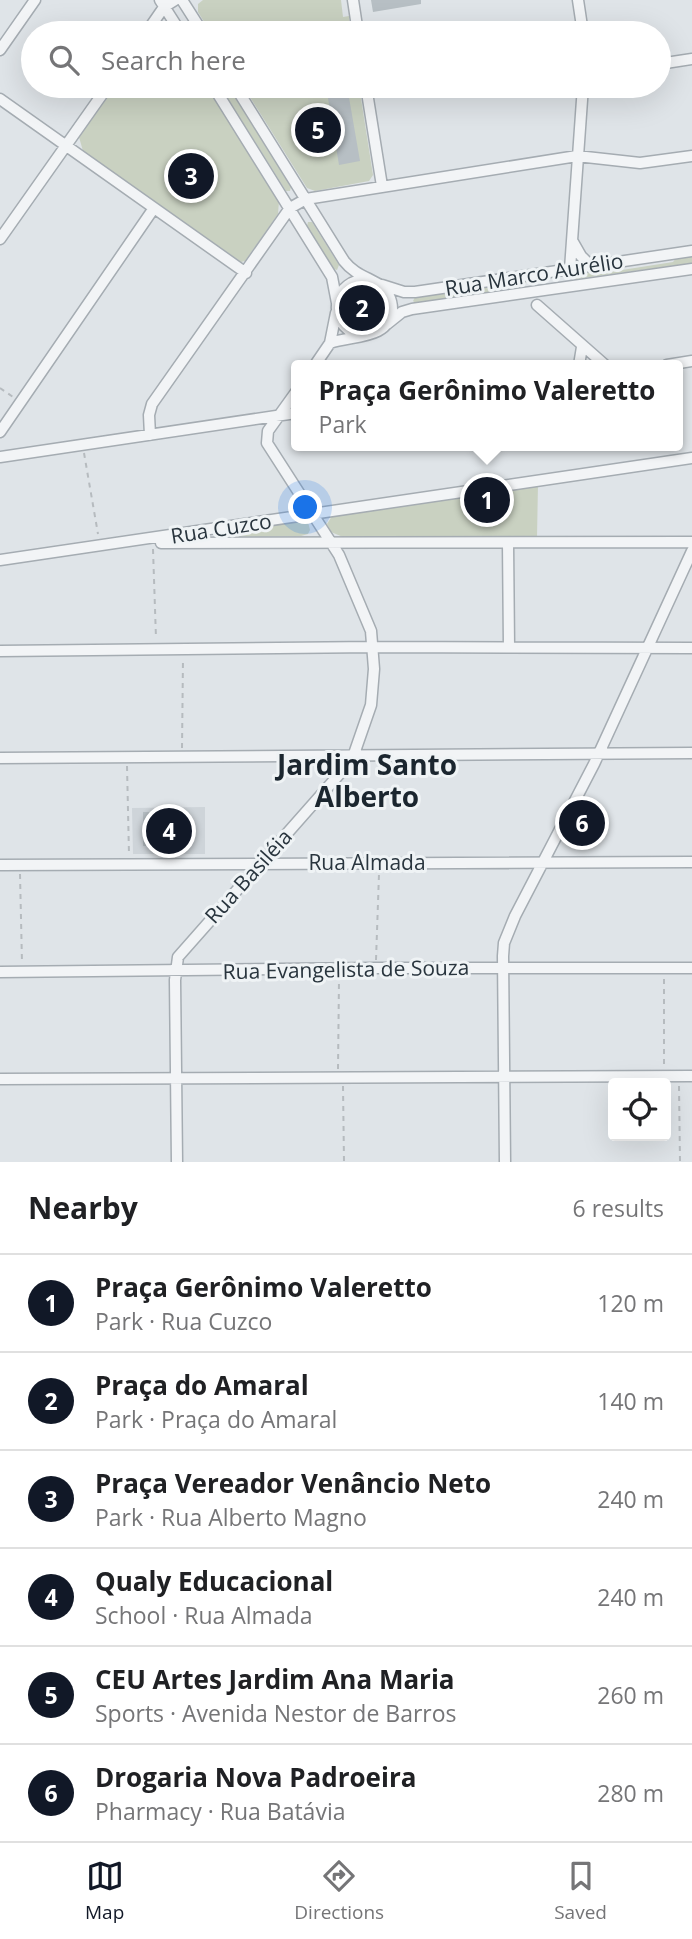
<!DOCTYPE html>
<html lang="en">
<head>
<meta charset="utf-8">
<style>
	:root { --surface:#fff; --page:#f2f2f2; --text:#202124; --muted:#757577; --line:#e0e0e0; --accent:#111827 }
	body { margin:0; font-family:"Open Sans",sans-serif; background:var(--page); color:var(--text) }
	.controls { position:absolute; right:21px; bottom:21px; display:grid; overflow:hidden; border-radius:7px; box-shadow:0 7px 28px #0002 }
	.controls button { width:63px; height:63px; display:grid; place-items:center; padding:0; border:0; border-bottom:2px solid var(--line); background:var(--surface); color:var(--text); font:35px sans-serif }
	.you { position:absolute; left:306px; top:508px; width:24px; height:24px; margin:-18px; border:5px solid #fff; border-radius:50%; background:#1a73e8; box-shadow:0 0 0 10px #1a73e833 }
	.badge { display:grid; place-items:center; width:46px; height:46px; border-radius:50%; background:var(--accent); color:#fff; font-size:23px; font-weight:700 }
	.pin { position:absolute; translate:-50% -50%; border:4px solid #fff; box-shadow:0 2px 7px #0006 }
	.popup { position:absolute; left:291px; top:360px; width:392px; height:91px; box-sizing:border-box; display:grid; place-content:center; border-radius:7px; background:var(--surface); filter:drop-shadow(0 2px 5px #0005); font-size:23px; white-space:nowrap; color:var(--muted) }
	.popup b { font-size:26px; color:var(--text) }
	.popup::after { content:''; position:absolute; left:50%; top:100%; margin-left:-14px; border:14px solid transparent; border-top-color:var(--surface) }
	.list { margin:0; padding:0; list-style:none }
	h2 { display:flex; justify-content:space-between; align-items:center; height:91px; margin:0; padding:0 28px; font-size:30px }
	h2 small { font-size:23px; font-weight:400; color:var(--muted) }
	.list li { display:grid; grid-template-columns:46px 1fr auto; gap:21px; align-items:center; box-sizing:border-box; height:98px; padding:0 28px; border-top:2px solid var(--line) }
	.list b { display:block; font-size:26px; white-space:nowrap }
	.list p { margin:0; font-size:23px; white-space:nowrap; color:var(--muted) }
	.list em { font-size:23px; font-style:normal; color:var(--muted) }
	.icon { flex:none; width:38px; height:38px; fill:none; stroke:currentColor; stroke-width:2; stroke-linecap:round; stroke-linejoin:round }
	.map { position:relative; flex:none; width:692px; height:1162px; overflow:hidden }
	.search { position:absolute; background:var(--surface); box-shadow:0 7px 28px #0002; left:21px; right:21px; top:21px; height:77px; display:flex; align-items:center; gap:18px; box-sizing:border-box; padding:0 24px; border-radius:38px; color:var(--muted); font-size:26px }
	.sheet { height:679px; background:var(--surface) }
	nav { display:flex; justify-content:space-around; align-items:center; box-sizing:border-box; height:98px; border-top:2px solid var(--line); background:var(--surface); font-size:19px; color:var(--muted) }
	nav a { display:grid; justify-items:center; gap:4px }
	nav .on { color:var(--accent) }
	.map>svg:first-child { display:block }
	.built { fill:#ced4d9 }
	.green { fill:#c9d1c1 }
	.building { fill:#b7bfc4 }
	.lines { fill:none; stroke-linecap:round; stroke-linejoin:round }
	.minor-casing { stroke:#a5acb2; stroke-width:13 }
	.path { stroke:#b6bbbf; stroke-width:2; stroke-dasharray:5 5; stroke-linecap:butt }
	.minor { stroke:#f2f4f6; stroke-width:10 }
	.labels { text-anchor:middle; dominant-baseline:central; stroke-width:6; stroke-linejoin:round; paint-order:stroke }
	.street-label { font-size:21px; fill:#29353e; stroke:#eff3f5 }
	.district-label { font-size:28px; font-weight:bold; fill:#1b262f; stroke:#eff3f5 }
</style>
</head>
<body>
<div class="map">
<svg width="692" height="1162" viewBox="0 0 692 1162">
	<rect width="100%" height="100%" fill="#dfe4e8"/>
	<path class="built" d="M 205,807 L 205,854 L 133,854 L 132,808 Z"/>
	<path class="green" d="M 203,0 L 341,0 L 343,17 L 349,16 L 351,33 L 211,33 L 198,12 L 198,4 Z
		M 116,86 L 207,86 L 279,201 L 278,214 L 245,261 L 241,262 L 83,151 L 79,137 Z
		M 220,86 L 228,86 L 291,187 L 290,191 L 286,191 Z
		M 243,86 L 359,86 L 373,175 L 369,181 L 315,191 L 307,188 Z
		M 308,222 L 312,222 L 339,265 L 337,270 L 334,269 L 307,226 Z
		M 692,255 L 692,263 L 576,279 L 569,275 L 519,284 L 514,289 L 510,286 L 513,282 L 616,266 L 622,270 L 673,262 L 677,257 Z
		M 494,286 L 497,288 L 495,292 L 415,303 L 413,301 L 415,297 Z
		M342 308a20 20 0 1 1 40 0a20 20 0 1 1-40 0Z
		M 538,484 L 537,537 L 343,537 L 331,532 L 327,524 L 332,516 Z
		M 302,520 L 308,522 L 310,530 L 308,534 L 301,536 L 227,537 L 225,534 L 228,531 Z"/>
	<path class="building" d="M 371,0 L 421,0 L 421,4 L 373,12 Z
		M 326,86 L 347,86 L 360,161 L 339,165 Z
		M 588,796 L 585,845 L 573,844 L 569,840 Z
		M 143,812 L 188,812 L 187,847 L 143,846 Z"/>
	<g class="lines">
		<defs>
			<path id="minor" d="M 160,0 L 181,33
				M 182,0 L 203,33
				M 353,0 L 358,33
				M 578,0 L 583,33
				M 146,33 L 164,7 L 175,0
				M 0,50 L 35,0
				M 659,64 L 692,59
				M 213,86 L 332,277 L 337,303
				M 235,86 L 344,261 C 354,274 367,277 380,285 C 387,290 392,299 392,309 C 390,340 352,335 330,343
				M 366,86 L 382,186
				M 0,99 L 246,273
				M 0,239 L 108,86
				M 573,242 L 581,256 L 591,266
				M 570,269 L 583,86
				M 382,285 L 404,292 L 415,292 L 692,251
				M 537,305 L 605,365
				M 387,324 L 402,312 L 412,309 L 692,269
				M 359,335 C 324,324 333,277 369,280
				M 315,365 L 330,343 L 336,313
				M 579,365 L 582,347
				M 667,365 L 692,361
				M 0,432 L 154,208
				M 150,435 L 149,415 L 152,404 L 290,208 L 306,199 L 577,156 L 640,163 L 692,156
				M 0,457 L 296,413
				M 161,543 L 692,542
				M 508,543 L 509,647
				M 0,560 L 692,458
				M 0,651 L 374,647 L 692,648
				M 0,758 L 692,753
				M 0,865 L 692,862
				M 0,972 L 376,968 L 692,968
				M 0,1079 L 692,1076
				M 177,1162 L 175,980 L 178,957 L 343,770 L 354,754 L 371,705 L 374,669 L 371,631 L 339,555 L 267,443 L 268,431 L 296,392
				M 505,1162 L 503,956 L 504,943 L 515,916 L 594,764 L 692,551"/>
		</defs>
		<use href="#minor" class="minor-casing"/>
		<path class="path" d="M 0,388 L 13,397
			M 84,453 L 98,534
			M 153,549 L 156,638
			M 182,748 L 183,659
			M 127,766 L 129,855
			M 20,874 L 22,963
			M 376,960 L 379,874
			M 664,979 L 664,1065
			M 338,1069 L 339,980
			M 343,1086 L 344,1162
			M 679,1086 L 680,1162"/>
		<use href="#minor" class="minor"/>
	</g>
	<g class="labels">
		<g class="street-label">
			<text transform="translate(534 274) rotate(-9)">Rua Marco Aurélio</text>
			<text transform="translate(221 528) rotate(-9)">Rua Cuzco</text>
			<text x="367" y="862">Rua Almada</text>
			<text transform="translate(248 876) rotate(-48)">Rua Basiléia</text>
			<text transform="translate(346 969) rotate(-1)">Rua Evangelista de Souza</text>
		</g>
		<g class="district-label">
			<text x="367" y="764">Jardim Santo<tspan x="367" dy="32">Alberto</tspan></text>
		</g>
	</g>
</svg>
<div class="controls">
<button><svg class="icon" aria-label="locate" viewBox="0 0 24 24"><circle cx="12" cy="12" r="6"/><path d="M12 2v4M12 18v4M2 12h4M18 12h4"/></svg></button>
</div>
<div class="you"></div>
<div class="pin badge" style="left:487px;top:500px">1</div>
<div class="popup"><b>Praça Gerônimo Valeretto</b>Park</div>
<div class="pin badge" style="left:362px;top:308px">2</div>
<div class="pin badge" style="left:191px;top:176px">3</div>
<div class="pin badge" style="left:169px;top:831px">4</div>
<div class="pin badge" style="left:318px;top:130px">5</div>
<div class="pin badge" style="left:582px;top:823px">6</div>
<div class="search"><svg class="icon" aria-label="search" viewBox="0 0 24 24"><circle cx="10" cy="10" r="6"/><path d="M15 15l6 6"/></svg>Search here</div>
</div>
<section class="sheet">
<h2>Nearby<small>6 results</small></h2>
<ul class="list">
<li><span class="badge">1</span><div><b>Praça Gerônimo Valeretto</b><p>Park · Rua Cuzco</p></div><em>120 m</em></li>
<li><span class="badge">2</span><div><b>Praça do Amaral</b><p>Park · Praça do Amaral</p></div><em>140 m</em></li>
<li><span class="badge">3</span><div><b>Praça Vereador Venâncio Neto</b><p>Park · Rua Alberto Magno</p></div><em>240 m</em></li>
<li><span class="badge">4</span><div><b>Qualy Educacional</b><p>School · Rua Almada</p></div><em>240 m</em></li>
<li><span class="badge">5</span><div><b>CEU Artes Jardim Ana Maria</b><p>Sports · Avenida Nestor de Barros</p></div><em>260 m</em></li>
<li><span class="badge">6</span><div><b>Drogaria Nova Padroeira</b><p>Pharmacy · Rua Batávia</p></div><em>280 m</em></li>
</ul>
</section>
<nav>
<a class="on"><svg class="icon" aria-label="map" viewBox="0 0 24 24"><path d="M3 6l6-2 6 2 6-2v14l-6 2-6-2-6 2zM9 4v14M15 6v14"/></svg>Map</a>
<a><svg class="icon" aria-label="directions" viewBox="0 0 24 24"><path d="M12 3l9 9-9 9-9-9zM9 14v-3h6M13 9l2 2-2 2"/></svg>Directions</a>
<a><svg class="icon" aria-label="saved" viewBox="0 0 24 24"><path d="M7 4h10v16l-5-4-5 4z"/></svg>Saved</a>
</nav>
</body>
</html>
